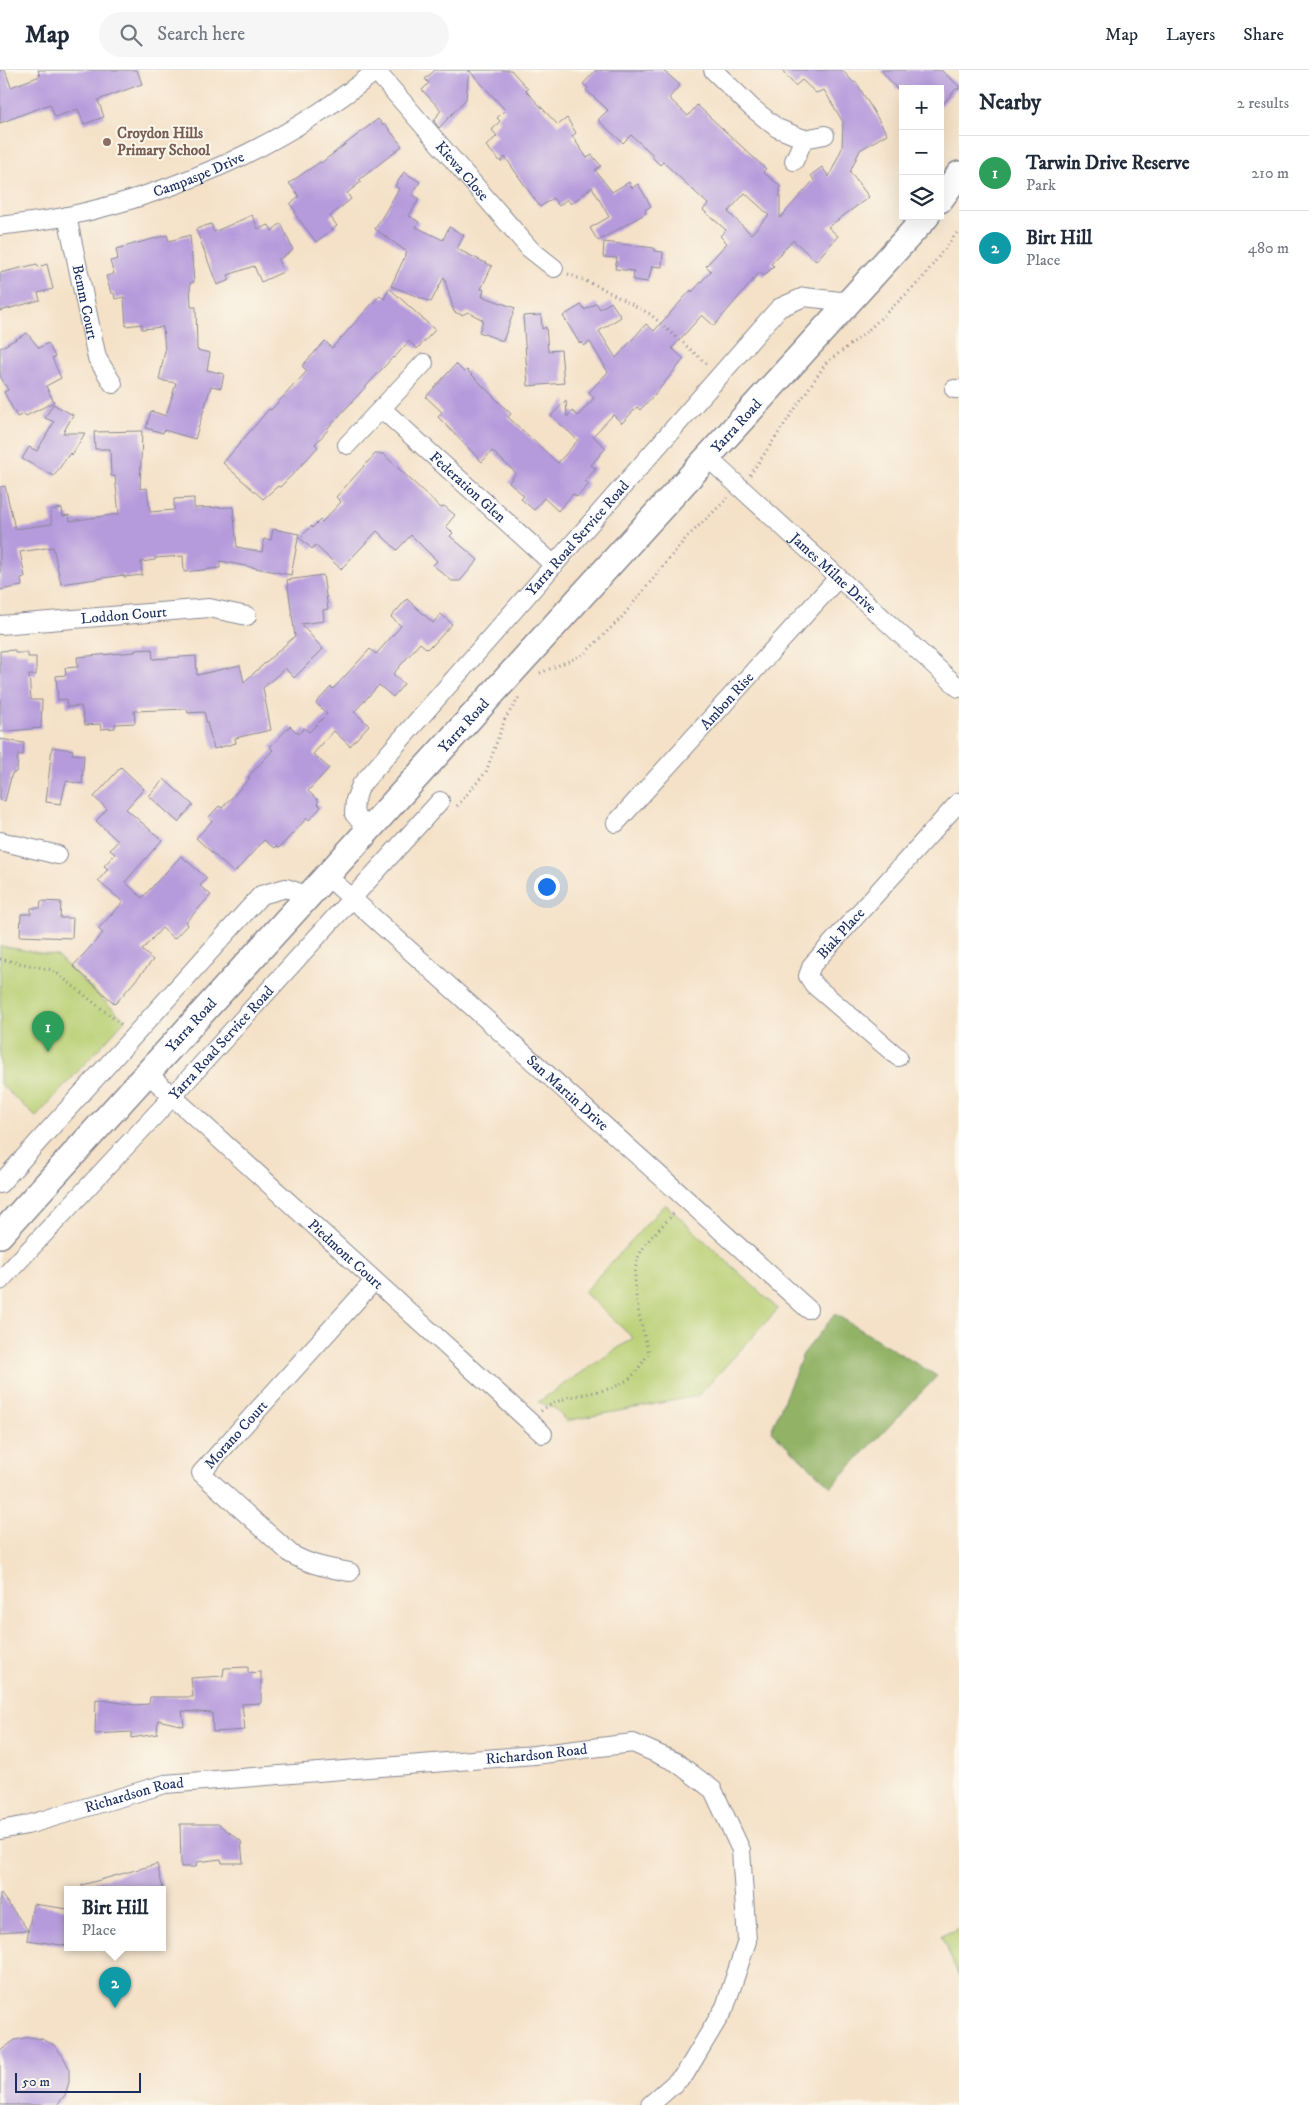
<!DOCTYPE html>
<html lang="en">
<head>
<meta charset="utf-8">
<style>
	:root { --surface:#fff; --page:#f6f6f7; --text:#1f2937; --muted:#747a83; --line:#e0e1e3; --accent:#d93025 }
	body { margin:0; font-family:"IM FELL DW Pica",serif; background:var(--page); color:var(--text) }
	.controls { position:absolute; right:15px; top:15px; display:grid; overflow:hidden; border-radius:0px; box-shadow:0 5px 20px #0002 }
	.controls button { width:45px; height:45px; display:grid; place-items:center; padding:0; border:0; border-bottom:1px solid var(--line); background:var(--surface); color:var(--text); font:25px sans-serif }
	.scale { position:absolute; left:15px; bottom:12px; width:126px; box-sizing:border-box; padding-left:5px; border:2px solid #1b2f5e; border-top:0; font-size:14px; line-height:18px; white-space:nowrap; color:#1b2f5e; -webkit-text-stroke:4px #fbf7ec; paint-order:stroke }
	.you { position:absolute; left:546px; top:816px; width:18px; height:18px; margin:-12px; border:4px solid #fff; border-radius:50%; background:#1a73e8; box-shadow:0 0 0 8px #1a73e833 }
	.badge { display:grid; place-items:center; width:32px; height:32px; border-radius:50%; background:var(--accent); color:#fff; font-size:16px; font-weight:700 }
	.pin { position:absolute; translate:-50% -41px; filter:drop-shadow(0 1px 2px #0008) }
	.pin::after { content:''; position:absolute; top:26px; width:18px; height:15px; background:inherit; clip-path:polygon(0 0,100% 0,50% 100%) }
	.popup { position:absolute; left:64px; top:1816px; width:102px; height:65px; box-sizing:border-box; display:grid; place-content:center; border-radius:0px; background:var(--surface); filter:drop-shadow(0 1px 4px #0005); font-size:16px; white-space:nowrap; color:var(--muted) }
	.popup b { font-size:19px; color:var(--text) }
	.popup::after { content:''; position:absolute; left:50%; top:100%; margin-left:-10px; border:10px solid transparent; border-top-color:var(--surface) }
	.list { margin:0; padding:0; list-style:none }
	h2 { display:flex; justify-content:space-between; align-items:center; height:65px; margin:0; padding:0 20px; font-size:21px }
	h2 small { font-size:16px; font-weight:400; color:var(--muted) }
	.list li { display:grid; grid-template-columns:32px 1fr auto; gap:15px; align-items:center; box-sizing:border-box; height:75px; padding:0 20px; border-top:1px solid var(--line) }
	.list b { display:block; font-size:19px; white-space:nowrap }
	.list p { margin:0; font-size:16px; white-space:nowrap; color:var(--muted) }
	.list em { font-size:16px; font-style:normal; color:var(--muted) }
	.icon { flex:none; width:28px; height:28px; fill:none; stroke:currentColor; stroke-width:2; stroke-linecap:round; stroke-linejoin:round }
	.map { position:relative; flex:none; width:959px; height:2035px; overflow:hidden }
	header { display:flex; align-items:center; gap:30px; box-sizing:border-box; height:70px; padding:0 25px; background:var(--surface); border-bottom:1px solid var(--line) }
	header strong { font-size:24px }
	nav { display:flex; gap:28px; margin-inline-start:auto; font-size:18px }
	.search { width:350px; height:45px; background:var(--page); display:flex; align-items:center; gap:12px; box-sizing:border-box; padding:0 18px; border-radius:28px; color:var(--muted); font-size:19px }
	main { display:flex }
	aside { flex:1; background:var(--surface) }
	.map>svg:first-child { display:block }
	.green { fill:#b9cf73; stroke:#6a7f68 }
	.forest { fill:#92b265; stroke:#567062 }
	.building { fill:#b59adc; fill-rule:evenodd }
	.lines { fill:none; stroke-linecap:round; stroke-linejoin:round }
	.street-casing { stroke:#888892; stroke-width:20 }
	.secondary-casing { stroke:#888892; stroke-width:28 }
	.path { stroke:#888892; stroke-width:3; stroke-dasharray:1 4; stroke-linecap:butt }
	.street { stroke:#fff; stroke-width:18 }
	.secondary { stroke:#fff; stroke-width:25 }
	.education-dot { fill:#8d6e63; stroke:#fbf7ec; stroke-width:2 }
	.labels { text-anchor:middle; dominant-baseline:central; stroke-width:4; stroke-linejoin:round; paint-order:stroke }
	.education-label { font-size:15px; font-weight:bold; fill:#785e54; stroke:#fbf7ec; text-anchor:start }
	.street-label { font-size:15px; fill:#1b2f5e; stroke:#fbf7ec }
</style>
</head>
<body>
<header>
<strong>Map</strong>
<div class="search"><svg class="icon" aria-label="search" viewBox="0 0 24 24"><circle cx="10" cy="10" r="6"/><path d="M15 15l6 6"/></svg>Search here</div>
<nav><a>Map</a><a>Layers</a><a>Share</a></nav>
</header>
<main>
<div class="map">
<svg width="959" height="2035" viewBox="0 0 959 2035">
	<rect width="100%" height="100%" fill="#fbf7ec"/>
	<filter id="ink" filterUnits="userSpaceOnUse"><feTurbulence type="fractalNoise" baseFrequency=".02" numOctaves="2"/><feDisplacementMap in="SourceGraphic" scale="10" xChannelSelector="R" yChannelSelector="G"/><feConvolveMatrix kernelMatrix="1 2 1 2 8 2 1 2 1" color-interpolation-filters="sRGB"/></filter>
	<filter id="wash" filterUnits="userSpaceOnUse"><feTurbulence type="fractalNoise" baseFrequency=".0096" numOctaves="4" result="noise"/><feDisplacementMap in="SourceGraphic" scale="20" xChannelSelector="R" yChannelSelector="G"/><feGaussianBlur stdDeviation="1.12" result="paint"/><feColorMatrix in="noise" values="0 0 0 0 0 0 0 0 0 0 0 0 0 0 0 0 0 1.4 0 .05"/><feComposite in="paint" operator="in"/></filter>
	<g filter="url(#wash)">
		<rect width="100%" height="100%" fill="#f4e1c7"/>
		<path class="green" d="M 0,876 L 57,886 L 125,950 L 36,1047 L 0,1014 Z
			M 665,1134 L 778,1239 L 698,1326 L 566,1351 L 556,1339 L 538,1332 L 633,1268 L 584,1222 Z
			M 959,1858 L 959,1906 L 941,1866 Z"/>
		<path class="forest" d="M 835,1244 L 937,1306 L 831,1417 L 771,1361 L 803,1284 Z"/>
		<g id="blocks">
			<path class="building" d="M 0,0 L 5,0 L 11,17 L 40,6 L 38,0 L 137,0 L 142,14 L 98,30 L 104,47 L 84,54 L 78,39 L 55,47 L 50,34 L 0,53 Z
				M 435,0 L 511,0 L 528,19 L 526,21 L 558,55 L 567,48 L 576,63 L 572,66 L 587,88 L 592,85 L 601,96 L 595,100 L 612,122 L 629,112 L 632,118 L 638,114 L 651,136 L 645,140 L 646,143 L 598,171 L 590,158 L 609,147 L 592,117 L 571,134 L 567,129 L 559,136 L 553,128 L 540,137 L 505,87 L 501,92 L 486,76 L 497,66 L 492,60 L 500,51 L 497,48 L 505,40 L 469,0 L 466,29 L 439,58 L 434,51 L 441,40 L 422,20 L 429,13 L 425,9 Z
				M 596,0 L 663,0 L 680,15 L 669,28 L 688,46 L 697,35 L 766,99 L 763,102 L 780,116 L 780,148 L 814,110 L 811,105 L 822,97 L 829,107 L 842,78 L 843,52 L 824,20 L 816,23 L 802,10 L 795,16 L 782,0 L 842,0 L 854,13 L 856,12 L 887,64 L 860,80 L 850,102 L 869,127 L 828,157 L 838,166 L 816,191 L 793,170 L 771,194 L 774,196 L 764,206 L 760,202 L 714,256 L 702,245 L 672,278 L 684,289 L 656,323 L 640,340 L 637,337 L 622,353 L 613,345 L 593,366 L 606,378 L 591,395 L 596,399 L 585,411 L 589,414 L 577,427 L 573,424 L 558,441 L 544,428 L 534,440 L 521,429 L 524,426 L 509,412 L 516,403 L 492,381 L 482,392 L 438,347 L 442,342 L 426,327 L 456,294 L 464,302 L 467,300 L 511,344 L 508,347 L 558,393 L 578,370 L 551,346 L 566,330 L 567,347 L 572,341 L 578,346 L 594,328 L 589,322 L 608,302 L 590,272 L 584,276 L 582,272 L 580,274 L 563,246 L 581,235 L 585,240 L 596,233 L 600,239 L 611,232 L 621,247 L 599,261 L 616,288 L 646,254 L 654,261 L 691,220 L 692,222 L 711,201 L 706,196 L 727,173 L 720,166 L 726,160 L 703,140 L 708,134 L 663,92 L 660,95 L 653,88 L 652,84 L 631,65 L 623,73 L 598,50 L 608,40 L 586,20 L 588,18 L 583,14 ZM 745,123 L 769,145 L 751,164 L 728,142 Z
				M 881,0 L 941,0 L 959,16 L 959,19 L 956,19 L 940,37 L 940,19 L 897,19 Z
				M 378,49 L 383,55 L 385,54 L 402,76 L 359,110 L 361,112 L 347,123 L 351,129 L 330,146 L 337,156 L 316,172 L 294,143 L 296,142 L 290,134 L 299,126 L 289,113 L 320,92 L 321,93 Z
				M 404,102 L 420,112 L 412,124 L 419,129 L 409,146 L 419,152 L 416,157 L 443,170 L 449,157 L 464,165 L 457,179 L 492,196 L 481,219 L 484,220 L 482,226 L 515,238 L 503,271 L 479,262 L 483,250 L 468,242 L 462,245 L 454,242 L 444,207 L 431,232 L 391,216 L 407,182 L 375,159 L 399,119 L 395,116 Z
				M 252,145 L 258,159 L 269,155 L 272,161 L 281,153 L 293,180 L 278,190 L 283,202 L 261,212 L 254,196 L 228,205 L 230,210 L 217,215 L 196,159 L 211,154 L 214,162 Z
				M 167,165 L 169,171 L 190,165 L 194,212 L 190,213 L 191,237 L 196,237 L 197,280 L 210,283 L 207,300 L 224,304 L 221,318 L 211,316 L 195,369 L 164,360 L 163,363 L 146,358 L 151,341 L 166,346 L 176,313 L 159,310 L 165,281 L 163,257 L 142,259 L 142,254 L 126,256 L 124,227 L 115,229 L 114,223 L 111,223 L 106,206 L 114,204 L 110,191 L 118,189 L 116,179 Z
				M 604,172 L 654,178 L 654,181 L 663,182 L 662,197 L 652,196 L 648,212 L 633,210 L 634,201 L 615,199 L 617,188 L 603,187 Z
				M 37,194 L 38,197 L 47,194 L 53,219 L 38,223 L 40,230 L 0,241 L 0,203 Z
				M 389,218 L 435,260 L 417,279 L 409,271 L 394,288 L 393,287 L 327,359 L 328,360 L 315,374 L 318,377 L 296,401 L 280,417 L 278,416 L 263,429 L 223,393 L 269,339 L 271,340 L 307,301 L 302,296 L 325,271 L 332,278 L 380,225 L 384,229 Z
				M 541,245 L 542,259 L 546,257 L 548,281 L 561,280 L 564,313 L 528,316 L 523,246 Z
				M 27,263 L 39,278 L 48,273 L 55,287 L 52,288 L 61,308 L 46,316 L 54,332 L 26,346 L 24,344 L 17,347 L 4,322 L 8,320 L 0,306 L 0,278 Z
				M 53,334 L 73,345 L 63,363 L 85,363 L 72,385 L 70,383 L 54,406 L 22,389 L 29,377 L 37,381 L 54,352 L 45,348 Z
				M 142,361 L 140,419 L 147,418 L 150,442 L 174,440 L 174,429 L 194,428 L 194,438 L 233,437 L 237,477 L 262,482 L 264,469 L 271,470 L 273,459 L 299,464 L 291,505 L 220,491 L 220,498 L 184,502 L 183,486 L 155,488 L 155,490 L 141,492 L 142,505 L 124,507 L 124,505 L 61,514 L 53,477 L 20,482 L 25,507 L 21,508 L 22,516 L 0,520 L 0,417 L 5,416 L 15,459 L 52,454 L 50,440 L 62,438 L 63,446 L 69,445 L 70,451 L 119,444 L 115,406 L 111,406 L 110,379 L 95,379 L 94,362 Z
				M 375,384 L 383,384 L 441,438 L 444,436 L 455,445 L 446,456 L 453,463 L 450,466 L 478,490 L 460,511 L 452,511 L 433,495 L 437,491 L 411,465 L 397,480 L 377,461 L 341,499 L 315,475 L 312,479 L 300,468 L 311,456 L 312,458 L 320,450 L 322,452 L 341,432 L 336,427 Z
				M 323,505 L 328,539 L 323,540 L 324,551 L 301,554 L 323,579 L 294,608 L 285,598 L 263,618 L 271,660 L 235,668 L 236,673 L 214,679 L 204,642 L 188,643 L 187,639 L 134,641 L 135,653 L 115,654 L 115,658 L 101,659 L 100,654 L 85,655 L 81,636 L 67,637 L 66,629 L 58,630 L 56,606 L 66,605 L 65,598 L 78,597 L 77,587 L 135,582 L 135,580 L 152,579 L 153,589 L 196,586 L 197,605 L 240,595 L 244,612 L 295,566 L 287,510 Z
				M 407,529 L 433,553 L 441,544 L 452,554 L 432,576 L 431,575 L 427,579 L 420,573 L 393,604 L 404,614 L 393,627 L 379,615 L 354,642 L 369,655 L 350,676 L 334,661 L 313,684 L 329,698 L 308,721 L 319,731 L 317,733 L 321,737 L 309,750 L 307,748 L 279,778 L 276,776 L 274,778 L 264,770 L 234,803 L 196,768 L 212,751 L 208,748 L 219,736 L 222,738 L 250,708 L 248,707 L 273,680 L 270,677 L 290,656 L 299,664 L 304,658 L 309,662 L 327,644 L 316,633 L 331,617 L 333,619 L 370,579 L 376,584 L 401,556 L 391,547 Z
				M 15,580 L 15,583 L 28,583 L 28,587 L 36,587 L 36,605 L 29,605 L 31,630 L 42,630 L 41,658 L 0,662 L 0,581 Z
				M 0,669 L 24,673 L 23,685 L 18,685 L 17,700 L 15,703 L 12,703 L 5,731 L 0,730 Z
				M 52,677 L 73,680 L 72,684 L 84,685 L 82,714 L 66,711 L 61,734 L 46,732 Z
				M 121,697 L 144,719 L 126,739 L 162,770 L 125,812 L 142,828 L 181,786 L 207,808 L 200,816 L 211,825 L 186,852 L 188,854 L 174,869 L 162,858 L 142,880 L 153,890 L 115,934 L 73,896 L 103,863 L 98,859 L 123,832 L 98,811 L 108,799 L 104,796 L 115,784 L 110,780 L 118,771 L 96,751 L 107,739 L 94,727 Z
				M 164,709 L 193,735 L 178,752 L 149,726 Z
				M 41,831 L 61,832 L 60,848 L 73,848 L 72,868 L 20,866 L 21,844 L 31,844 L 31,838 L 40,838 Z
				M 248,1597 L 248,1603 L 261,1602 L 261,1633 L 242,1634 L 245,1660 L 213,1662 L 212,1643 L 182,1641 L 184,1656 L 158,1650 L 157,1664 L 131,1668 L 131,1662 L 95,1664 L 96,1629 L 135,1635 L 149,1634 L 150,1627 L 193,1627 L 191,1608 L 223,1606 L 224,1598 Z
				M 180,1754 L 218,1754 L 241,1771 L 243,1793 L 222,1793 L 221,1789 L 197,1792 L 196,1797 L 181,1797 Z
				M 157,1794 L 163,1819 L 82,1819 L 82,1815 Z
				M 0,1823 L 28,1860 L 0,1862 Z
				M 33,1834 L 68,1839 L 68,1876 L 27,1870 Z
				M 29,1967 L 42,1969 L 54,1975 L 63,1986 L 69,1998 L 69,2012 L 65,2025 L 57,2035 L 0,2035 L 0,1981 L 15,1970 Z"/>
		</g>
	</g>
	<g filter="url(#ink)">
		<use href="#blocks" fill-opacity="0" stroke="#888892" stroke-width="1"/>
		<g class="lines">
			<defs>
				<g id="street">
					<path d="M 713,0 L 751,37 L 777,58 L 804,69"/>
					<path id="s1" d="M 376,1 L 530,179 L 554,198"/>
					<path d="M 794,91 L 804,69 L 825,65"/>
					<path id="s2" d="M 67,146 L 97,288 L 113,314"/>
					<path id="s3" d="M 0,156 C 22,153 45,151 68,146 C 179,122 288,73 377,0"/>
					<path d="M 954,319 L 959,319"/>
					<path id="s4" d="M 382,339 L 554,495"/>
					<path d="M 347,375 L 424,293"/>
					<path id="s5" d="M 708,388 L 959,618"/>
					<path id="s6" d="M 0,555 L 209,538 L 247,546"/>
					<path id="s7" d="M 616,753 L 838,508"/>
					<path id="s8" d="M 368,759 L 354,744 L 355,730 L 361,715 L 779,238 L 804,227 L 849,232"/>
					<path d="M 0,771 L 58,785"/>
					<path id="s9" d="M 327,806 L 808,1239"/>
					<path id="s10" d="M 898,987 L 814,915 L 808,906 L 812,895 L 959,732"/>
					<path id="s11" d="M 147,1003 L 543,1364"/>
					<path d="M 0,1114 L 261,825 L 286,818 L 309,826"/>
					<path id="s12" d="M 0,1211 L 173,1026 L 440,731"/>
					<path id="s13" d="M 350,1502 C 328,1498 310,1495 291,1484 L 201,1403 L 374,1211"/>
					<path id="s14" d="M 0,1760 L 27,1755 L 165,1714 L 534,1685 L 633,1673 L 676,1692 L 713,1720 L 741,1780 L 747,1871 L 725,1937 L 685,2004 L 650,2035"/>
				</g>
				<g id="secondary">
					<path d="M 940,130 L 959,104"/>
					<path id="s15" d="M 0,1165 L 927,146"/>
				</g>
			</defs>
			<use href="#street" class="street-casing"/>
			<use href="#secondary" class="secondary-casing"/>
			<path class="path" d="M 568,204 L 598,216 L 650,244 L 708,295
				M 750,405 L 826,293 L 863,265 L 921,210 L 959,160
				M 540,603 L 583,585 L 622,547 L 686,468 L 728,428
				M 457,736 L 486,702 L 505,649 L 520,626
				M 0,889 L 53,900 L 122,955
				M 541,1341 C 571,1318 602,1329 630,1308 C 637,1302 643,1291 649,1283 C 642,1258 630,1217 637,1191 C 642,1173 663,1156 675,1142"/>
			<use href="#street" class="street"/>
			<use href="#secondary" class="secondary"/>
		</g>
	</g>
	<circle class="education-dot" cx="107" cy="72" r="5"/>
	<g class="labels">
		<g class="education-label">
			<text x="117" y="63">Croydon Hills<tspan x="117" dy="17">Primary School</tspan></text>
		</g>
		<g class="street-label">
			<text stroke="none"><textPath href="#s1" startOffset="132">Kiewa Close</textPath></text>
			<text stroke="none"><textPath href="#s3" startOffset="206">Campaspe Drive</textPath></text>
			<text stroke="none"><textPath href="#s2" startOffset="88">Bemm Court</textPath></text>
			<text stroke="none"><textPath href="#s15" startOffset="1094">Yarra Road</textPath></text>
			<text stroke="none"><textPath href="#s4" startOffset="116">Federation Glen</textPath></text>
			<text stroke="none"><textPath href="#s8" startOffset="379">Yarra Road Service Road</textPath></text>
			<text stroke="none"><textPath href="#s5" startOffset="170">James Milne Drive</textPath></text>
			<text stroke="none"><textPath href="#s6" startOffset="124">Loddon Court</textPath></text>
			<text stroke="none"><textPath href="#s7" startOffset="165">Ambon Rise</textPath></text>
			<text stroke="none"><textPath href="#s15" startOffset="689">Yarra Road</textPath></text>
			<text stroke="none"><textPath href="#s10" startOffset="176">Biak Place</textPath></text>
			<text stroke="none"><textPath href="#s15" startOffset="284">Yarra Road</textPath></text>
			<text stroke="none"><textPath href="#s12" startOffset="325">Yarra Road Service Road</textPath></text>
			<text stroke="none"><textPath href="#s9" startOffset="324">San Martin Drive</textPath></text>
			<text stroke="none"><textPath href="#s11" startOffset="269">Piedmont Court</textPath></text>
			<text stroke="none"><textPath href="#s13" startOffset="235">Morano Court</textPath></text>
			<text stroke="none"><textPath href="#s14" startOffset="544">Richardson Road</textPath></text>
			<text stroke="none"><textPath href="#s14" startOffset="139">Richardson Road</textPath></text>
		</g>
	</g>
</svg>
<div class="controls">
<button>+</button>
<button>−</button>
<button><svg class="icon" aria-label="layers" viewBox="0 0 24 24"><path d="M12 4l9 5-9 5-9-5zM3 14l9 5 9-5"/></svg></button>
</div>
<div class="scale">50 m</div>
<div class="you"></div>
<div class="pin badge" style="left:48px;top:982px;background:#2e9e5b">1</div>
<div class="pin badge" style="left:115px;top:1938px;background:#0f9aa8">2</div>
<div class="popup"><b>Birt Hill</b>Place</div>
</div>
<aside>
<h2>Nearby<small>2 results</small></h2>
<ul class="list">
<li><span class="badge" style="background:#2e9e5b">1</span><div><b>Tarwin Drive Reserve</b><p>Park</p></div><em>210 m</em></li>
<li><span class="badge" style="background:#0f9aa8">2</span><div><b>Birt Hill</b><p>Place</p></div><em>480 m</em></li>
</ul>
</aside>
</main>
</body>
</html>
